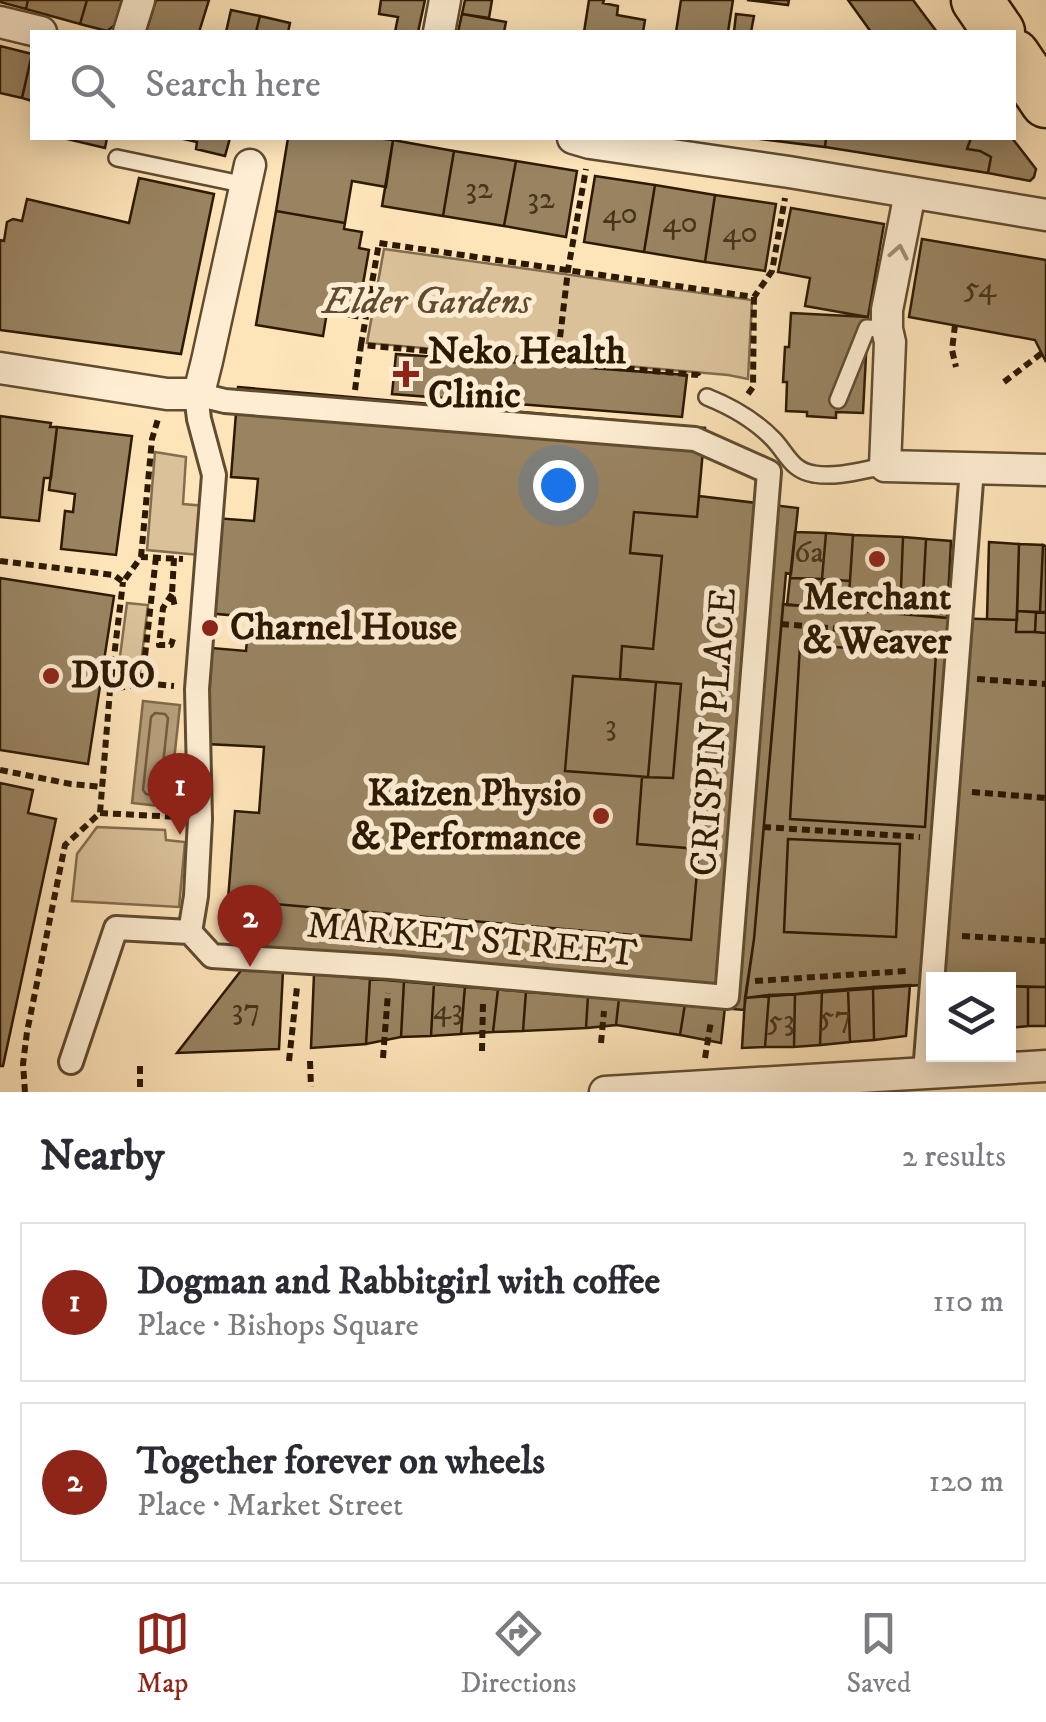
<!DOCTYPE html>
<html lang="en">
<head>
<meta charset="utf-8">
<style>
	:root { --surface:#fff; --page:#f7f7f7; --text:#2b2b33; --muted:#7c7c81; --line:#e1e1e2; --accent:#8f2418 }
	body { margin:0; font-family:"IM FELL DW Pica",serif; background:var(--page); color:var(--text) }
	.controls { position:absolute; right:30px; bottom:30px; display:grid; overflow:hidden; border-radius:0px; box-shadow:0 5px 25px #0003 }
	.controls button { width:90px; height:90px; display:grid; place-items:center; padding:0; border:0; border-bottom:2px solid var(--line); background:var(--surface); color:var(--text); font:50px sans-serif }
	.you { position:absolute; left:558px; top:485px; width:35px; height:35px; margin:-25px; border:8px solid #fff; border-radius:50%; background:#1a73e8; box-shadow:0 0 0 15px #1a73e833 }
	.badge { display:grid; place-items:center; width:65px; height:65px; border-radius:50%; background:var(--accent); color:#fff; font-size:32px; font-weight:700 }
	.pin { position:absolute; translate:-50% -82px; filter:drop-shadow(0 2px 5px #0008) }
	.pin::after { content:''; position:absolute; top:52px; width:35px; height:30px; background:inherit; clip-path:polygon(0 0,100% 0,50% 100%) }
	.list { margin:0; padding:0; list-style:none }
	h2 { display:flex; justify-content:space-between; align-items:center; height:130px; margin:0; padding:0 40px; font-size:42px }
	h2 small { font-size:32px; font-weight:400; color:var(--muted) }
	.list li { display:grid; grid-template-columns:65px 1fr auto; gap:30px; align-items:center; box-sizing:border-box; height:160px; margin:0 20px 20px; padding:0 20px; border:2px solid var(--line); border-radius:0px }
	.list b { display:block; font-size:38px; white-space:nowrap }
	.list p { margin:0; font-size:32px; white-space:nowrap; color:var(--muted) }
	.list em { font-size:32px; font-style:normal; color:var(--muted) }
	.icon { flex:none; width:55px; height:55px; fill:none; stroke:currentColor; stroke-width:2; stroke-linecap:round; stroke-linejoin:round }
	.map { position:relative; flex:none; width:1046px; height:1092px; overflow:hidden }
	.search { position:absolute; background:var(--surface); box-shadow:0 5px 25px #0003; left:30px; right:30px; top:30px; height:110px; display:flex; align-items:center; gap:25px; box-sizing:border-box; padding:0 35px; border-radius:0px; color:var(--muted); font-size:38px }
	.sheet { height:490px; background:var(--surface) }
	nav { display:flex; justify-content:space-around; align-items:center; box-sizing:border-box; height:140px; border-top:2px solid var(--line); background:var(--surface); font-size:28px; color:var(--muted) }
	nav a { display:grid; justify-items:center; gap:5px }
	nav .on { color:var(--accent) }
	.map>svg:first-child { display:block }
	.green { fill:#dac19a; stroke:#836d4e; stroke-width:2.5 }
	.water { fill:#b79f7b; stroke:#7f694b; stroke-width:2.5 }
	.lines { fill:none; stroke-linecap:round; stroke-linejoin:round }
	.shore { stroke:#725c3e; stroke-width:2.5 }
	.building { fill:#998361; stroke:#2c1902; stroke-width:2.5 }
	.service-casing { stroke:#604c30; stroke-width:20 }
	.pedestrian-casing { stroke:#604c30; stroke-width:28 }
	.minor-casing { stroke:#604c30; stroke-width:35 }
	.trunk-casing { stroke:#2c1902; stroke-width:55 }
	.path { stroke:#2c1902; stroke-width:6; stroke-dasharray:8 5; stroke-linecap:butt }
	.service { stroke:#feedd2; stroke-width:15 }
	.pedestrian { stroke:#feedd2; stroke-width:22 }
	.minor { stroke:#feedd2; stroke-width:30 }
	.trunk { stroke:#fee4b9; stroke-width:50 }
	.oneway { stroke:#a08e74 }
	.poi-dot { fill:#8f2418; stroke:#feedd2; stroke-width:4 }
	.labels { text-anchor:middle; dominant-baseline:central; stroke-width:10; stroke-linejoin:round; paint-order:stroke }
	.number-label { font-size:32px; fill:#47341a }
	.park-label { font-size:38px; font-style:italic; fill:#604b30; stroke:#feedd2 }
	.poi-label { font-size:38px; font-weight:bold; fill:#2c1902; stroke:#feedd2; text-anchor:start }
	.street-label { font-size:38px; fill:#2c1902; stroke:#feedd2 }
</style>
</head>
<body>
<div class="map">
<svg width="1046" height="1092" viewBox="0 0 1046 1092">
	<rect width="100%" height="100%" fill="#fee4b9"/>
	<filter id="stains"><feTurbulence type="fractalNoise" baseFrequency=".002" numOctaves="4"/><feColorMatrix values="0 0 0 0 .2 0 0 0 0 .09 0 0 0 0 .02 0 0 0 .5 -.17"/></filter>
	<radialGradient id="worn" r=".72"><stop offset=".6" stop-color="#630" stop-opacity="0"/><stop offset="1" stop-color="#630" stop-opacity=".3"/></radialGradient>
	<path class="green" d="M 384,249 L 752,300 L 748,379 L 728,375 L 367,343 Z
		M 155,452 L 186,457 L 183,504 L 206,506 L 199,555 L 147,550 Z
		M 127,603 L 148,605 L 140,672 L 117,679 Z
		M 97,827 L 165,830 L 166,840 L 185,842 L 179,907 L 72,901 L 77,854 Z"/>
	<path class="water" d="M 143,701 L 180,705 L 169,807 L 132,803 Z"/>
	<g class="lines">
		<path class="shore" d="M 155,713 L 165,714 L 168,718 L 160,792 L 155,796 L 146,794 L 143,790 L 151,717 Z"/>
	</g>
	<path class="building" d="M 0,0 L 28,0 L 26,9 L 0,2 Z
		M 28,0 L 87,0 L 80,24 L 26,9 Z
		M 87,0 L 122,0 L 115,25 L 107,31 L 80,24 Z
		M 156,0 L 209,0 L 199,32 L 146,32 Z
		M 381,0 L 425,0 L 418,32 L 395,32 L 398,17 L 379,14 Z
		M 465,0 L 492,0 L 489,18 L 462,14 Z
		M 589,0 L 604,0 L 603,3 L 618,6 L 617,15 L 645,20 L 643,32 L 584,32 Z
		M 681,0 L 733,0 L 728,32 L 676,32 Z
		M 747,0 L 789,0 L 788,5 Z
		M 848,0 L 913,0 L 937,32 L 871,32 Z
		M 231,10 L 260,16 L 256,32 L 226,32 Z
		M 462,14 L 506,22 L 504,32 L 458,32 Z
		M 736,14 L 754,16 L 751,32 L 734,32 Z
		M 260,16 L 290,23 L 288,32 L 256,32 Z
		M 0,46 L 32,54 L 22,98 L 0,93 Z
		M 32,54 L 32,101 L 22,98 Z
		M 63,138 L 107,138 L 105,148 Z
		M 179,138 L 230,138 L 225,156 L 196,149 L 197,142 Z
		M 288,138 L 376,138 L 393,140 L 386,187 L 352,181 L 345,223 L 276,211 Z
		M 753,138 L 826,138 L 825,147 Z
		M 826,138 L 971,138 L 967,149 L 980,151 L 991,157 L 988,173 L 825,147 Z
		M 971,138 L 1012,138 L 1036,169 L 1034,177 L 1030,181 L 988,173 L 991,157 L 980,151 L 967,149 Z
		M 393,140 L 454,151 L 443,216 L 382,206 Z
		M 454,151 L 516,161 L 504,226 L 443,216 Z
		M 516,161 L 577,171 L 566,237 L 504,226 Z
		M 595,176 L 655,185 L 644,252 L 584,242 Z
		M 139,178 L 214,194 L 181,354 L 0,330 L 0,240 L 4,241 L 7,222 L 13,219 L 22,221 L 27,199 L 129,223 Z
		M 655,185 L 715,195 L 705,262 L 644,252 Z
		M 715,195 L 776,204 L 765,271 L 705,262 Z
		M 791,208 L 884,224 L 868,317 L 805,306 L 810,278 L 778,272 Z
		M 276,211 L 345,223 L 344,229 L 362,232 L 359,248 L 369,250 L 357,318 L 327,312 L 323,336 L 256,325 Z
		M 922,239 L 1046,260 L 1046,362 L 1035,340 L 909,317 Z
		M 791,313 L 868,317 L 863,413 L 836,412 L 836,418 L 807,416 L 807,412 L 786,411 L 787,382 L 783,382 L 785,347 L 789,347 Z
		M 396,354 L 687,375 L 682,417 L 392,394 Z
		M 238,387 L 705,428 L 697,517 L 634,512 L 630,553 L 662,556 L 653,649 L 622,646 L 620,679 L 681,684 L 673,778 L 642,777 L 637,844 L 699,849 L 691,940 L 228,900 L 235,811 L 259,813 L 264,747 L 206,744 L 212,648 L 246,651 L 249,617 L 207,613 L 215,518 L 254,521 L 258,479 L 231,477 Z
		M 0,416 L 51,423 L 50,427 L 57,427 L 51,478 L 44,478 L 39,521 L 0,517 Z
		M 57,427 L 132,436 L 116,555 L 61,549 L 65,511 L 73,512 L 75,494 L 49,490 Z
		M 699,496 L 798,508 L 791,574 L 786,573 L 754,939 L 744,1010 L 243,968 L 251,902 L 691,940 L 699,849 L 637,844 L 642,777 L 673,778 L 681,684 L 620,679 L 622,646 L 653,649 L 662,556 L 630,553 L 634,512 L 697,517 Z
		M 795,532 L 826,533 L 822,579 L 790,578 Z
		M 826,533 L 853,535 L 850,581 L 822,579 Z
		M 853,535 L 903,537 L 900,614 L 848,610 Z
		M 903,537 L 926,539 L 922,615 L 900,614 Z
		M 926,539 L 951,541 L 947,618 L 922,615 Z
		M 989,542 L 1019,544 L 1017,620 L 987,619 Z
		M 1019,544 L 1043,545 L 1040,612 L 1017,611 Z
		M 1043,545 L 1046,546 L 1046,612 L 1040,612 Z
		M 0,578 L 114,596 L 88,764 L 0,750 Z
		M 790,578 L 822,579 L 820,607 L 787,605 Z
		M 822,579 L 850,581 L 848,610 L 820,607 Z
		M 783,604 L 947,618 L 1017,620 L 1017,611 L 1046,613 L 1046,987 L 1008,986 L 1008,979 L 934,979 L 934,984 L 745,998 L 754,939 Z
		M 1017,611 L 1036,612 L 1035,632 L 1016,632 Z
		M 1036,612 L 1046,613 L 1046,633 L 1035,632 Z
		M 800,645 L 936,653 L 925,827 L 790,819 Z
		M 573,676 L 656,682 L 648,777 L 565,771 Z
		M 0,783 L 33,790 L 28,813 L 56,819 L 3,1066 L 0,1066 Z
		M 788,839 L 900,844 L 896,937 L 784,932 Z
		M 243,968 L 283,971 L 279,1049 L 177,1053 Z
		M 314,974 L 370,978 L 366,1044 L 311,1048 Z
		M 370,978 L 404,981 L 401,1037 L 366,1044 Z
		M 404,981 L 434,983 L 431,1036 L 401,1037 Z
		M 434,983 L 465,986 L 461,1034 L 431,1036 Z
		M 910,985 L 906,1036 L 874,1040 L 873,987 Z
		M 465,986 L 498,989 L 493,1032 L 461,1034 Z
		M 1008,986 L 1028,987 L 1028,1026 L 1008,1028 Z
		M 873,987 L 874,1040 L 850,1042 L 848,989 Z
		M 1028,987 L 1046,987 L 1046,1026 L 1028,1026 Z
		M 498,989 L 526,991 L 523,1031 L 493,1032 Z
		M 848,989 L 850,1042 L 820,1045 L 822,991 Z
		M 526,991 L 588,995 L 586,1028 L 523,1031 Z
		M 822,991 L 820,1045 L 794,1047 L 795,994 Z
		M 795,994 L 794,1047 L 765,1047 L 769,995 Z
		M 588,995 L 619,998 L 616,1025 L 586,1028 Z
		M 769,995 L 765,1047 L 742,1048 L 745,998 Z
		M 619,998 L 685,1004 L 680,1035 L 616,1025 Z
		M 685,1004 L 725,1007 L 721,1043 L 680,1035 Z"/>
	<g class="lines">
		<defs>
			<path id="service" d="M 117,158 L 246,185
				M 707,397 C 732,407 755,420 774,440 C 787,454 792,471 814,474 C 838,478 862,470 885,466
				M 838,400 L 867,328 L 887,329"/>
			<path id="pedestrian" d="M 71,1062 L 116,928 L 190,932 L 212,956 L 390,967 L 727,997 L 769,472 L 695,439 L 225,401 L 196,394 L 199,419 L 214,475 L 197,689 L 200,819 L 196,896 L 190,932
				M 925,1073 L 972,469"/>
			<path id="minor" d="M 0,22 L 41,32
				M 129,32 L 139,0
				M 439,32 L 445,0
				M 573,138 L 590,143 L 789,172 L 1046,215
				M 910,193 L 887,310 L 887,329 L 890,342 L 885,466 L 1046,470
				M 0,368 L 167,394 L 196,394 L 201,385 L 207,361 L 250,165
				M 605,1092 L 1046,1066"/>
			<path id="trunk" d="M 977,0 L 999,32
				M 1014,55 L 1046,102"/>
		</defs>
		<use href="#service" class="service-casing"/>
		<use href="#pedestrian" class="pedestrian-casing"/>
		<use href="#minor" class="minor-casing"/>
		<use href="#trunk" class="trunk-casing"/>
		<path class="path" d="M 955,325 L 952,350 L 956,367
			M 361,345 L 379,243 L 754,297 L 772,271 L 785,198
			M 557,363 L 568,270 L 586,169
			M 1004,382 L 1042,353
			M 355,390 L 361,345 L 698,375 L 700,379
			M 748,394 L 753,387 L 754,297
			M 141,557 L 152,439 L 158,419
			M 156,557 L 142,683 L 174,686
			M 174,558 L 172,594 L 175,607
			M 0,561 L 114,575 L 123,582 L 141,557 L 183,559
			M 172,594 L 163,608 L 159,645 L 171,645 L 173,639
			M 781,624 L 933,637
			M 977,679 L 1046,684
			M 110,690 L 123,582
			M 0,770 L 71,784 L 102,787
			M 972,792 L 1046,798
			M 100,813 L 178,817
			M 763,827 L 920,837
			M 962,936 L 1046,941
			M 755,981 L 907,971
			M 601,1043 L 604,1011
			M 482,1051 L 483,1002
			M 383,1058 L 388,993
			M 705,1058 L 711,1021
			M 289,1061 L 297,987
			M 310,1061 L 311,1087
			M 140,1066 L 140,1092
			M 25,1092 L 23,1064 L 27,1032 L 65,845 L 100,813 L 110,690 L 142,683"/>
		<use href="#service" class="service"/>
		<use href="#pedestrian" class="pedestrian"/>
		<use href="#minor" class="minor"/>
		<use href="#trunk" class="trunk"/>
	</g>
	<defs><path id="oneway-chevron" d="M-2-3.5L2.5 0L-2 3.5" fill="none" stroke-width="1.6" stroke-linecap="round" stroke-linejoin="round" transform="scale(2.5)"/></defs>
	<use class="oneway" href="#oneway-chevron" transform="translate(899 252) rotate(-79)"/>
	<g class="poi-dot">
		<path d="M401 359h10v10h10v10h-10v10h-10v-10h-10v-10h10z"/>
		<circle cx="877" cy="559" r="10"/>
		<circle cx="210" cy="628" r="10"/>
		<circle cx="51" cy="676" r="10"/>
		<circle cx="601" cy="816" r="10"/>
	</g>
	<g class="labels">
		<g class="number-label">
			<text x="479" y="189">32</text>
			<text x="541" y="199">32</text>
			<text x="620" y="214">40</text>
			<text x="680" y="223">40</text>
			<text x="740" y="233">40</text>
			<text x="980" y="288">54</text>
			<text x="809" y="553">6a</text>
			<text x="611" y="726">3</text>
			<text x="246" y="1010">37</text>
			<text x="448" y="1010">43</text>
			<text x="835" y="1017">57</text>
			<text x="781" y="1021">53</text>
		</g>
		<g class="park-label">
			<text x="427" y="302">Elder Gardens</text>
		</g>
		<g class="poi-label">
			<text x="428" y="352">Neko Health<tspan x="428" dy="44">Clinic</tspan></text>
			<text x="877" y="598" text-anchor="middle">Merchant<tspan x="877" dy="44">&amp; Weaver</tspan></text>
			<text x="230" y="628">Charnel House</text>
			<text x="71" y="676">DUO</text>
			<text x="581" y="794" text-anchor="end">Kaizen Physio<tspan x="581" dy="44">&amp; Performance</tspan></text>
		</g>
		<g class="street-label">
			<text transform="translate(714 732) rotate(-86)">CRISPIN PLACE</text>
			<text transform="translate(472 940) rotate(5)">MARKET STREET</text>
		</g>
	</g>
	<rect width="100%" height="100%" filter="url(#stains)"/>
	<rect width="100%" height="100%" fill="url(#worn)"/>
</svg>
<div class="controls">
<button><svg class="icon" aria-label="layers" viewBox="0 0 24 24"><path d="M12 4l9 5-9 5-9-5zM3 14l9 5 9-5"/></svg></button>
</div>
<div class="you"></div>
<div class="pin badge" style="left:180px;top:835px">1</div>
<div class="pin badge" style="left:250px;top:967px">2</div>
<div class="search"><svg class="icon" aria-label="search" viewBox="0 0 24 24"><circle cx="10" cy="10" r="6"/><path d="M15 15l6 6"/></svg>Search here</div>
</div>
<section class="sheet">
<h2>Nearby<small>2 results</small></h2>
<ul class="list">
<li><span class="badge">1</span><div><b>Dogman and Rabbitgirl with coffee</b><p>Place · Bishops Square</p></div><em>110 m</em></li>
<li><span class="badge">2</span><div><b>Together forever on wheels</b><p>Place · Market Street</p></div><em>120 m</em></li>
</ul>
</section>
<nav>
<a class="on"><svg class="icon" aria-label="map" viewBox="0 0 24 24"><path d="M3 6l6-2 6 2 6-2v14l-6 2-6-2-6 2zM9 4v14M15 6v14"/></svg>Map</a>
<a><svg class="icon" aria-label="directions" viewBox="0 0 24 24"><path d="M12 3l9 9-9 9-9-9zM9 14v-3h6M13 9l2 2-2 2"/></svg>Directions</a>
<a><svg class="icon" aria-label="saved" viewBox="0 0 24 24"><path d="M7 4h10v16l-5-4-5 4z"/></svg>Saved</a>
</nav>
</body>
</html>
